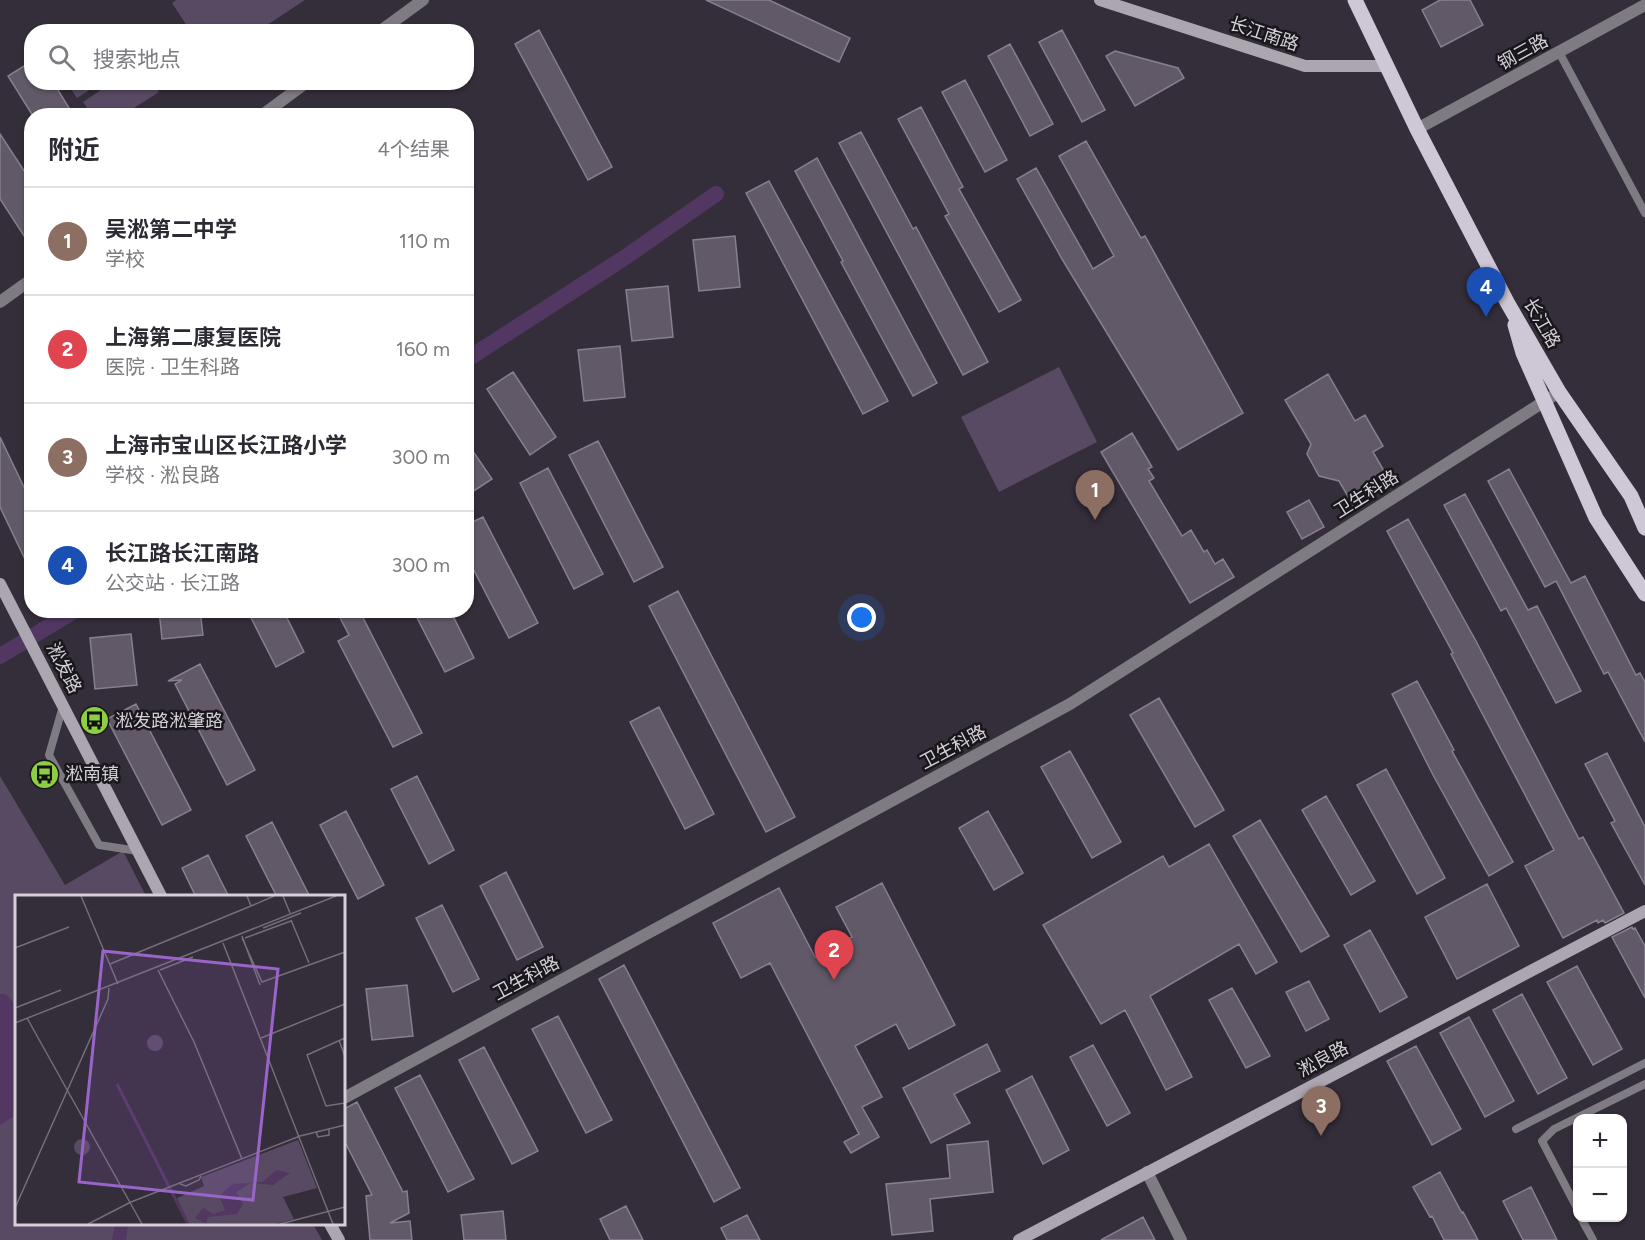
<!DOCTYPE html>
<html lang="zh">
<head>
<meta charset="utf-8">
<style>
	:root { --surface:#fff; --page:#f2f2f3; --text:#2b2b33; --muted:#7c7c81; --line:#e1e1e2; --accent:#2563eb }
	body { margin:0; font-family:Figtree,"Noto Sans SC",sans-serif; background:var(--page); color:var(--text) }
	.controls { position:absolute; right:18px; bottom:18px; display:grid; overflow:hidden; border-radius:12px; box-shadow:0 2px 4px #0004 }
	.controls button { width:54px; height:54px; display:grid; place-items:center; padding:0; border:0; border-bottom:2px solid var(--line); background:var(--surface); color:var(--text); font:30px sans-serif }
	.you { position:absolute; left:862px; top:618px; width:21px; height:21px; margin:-15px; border:4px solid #fff; border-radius:50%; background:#1a73e8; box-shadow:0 0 0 9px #1a73e833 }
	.badge { display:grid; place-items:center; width:39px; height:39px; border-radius:50%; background:var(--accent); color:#fff; font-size:20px; font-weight:700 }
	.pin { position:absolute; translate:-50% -50px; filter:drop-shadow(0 2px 3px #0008) }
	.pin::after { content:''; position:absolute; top:32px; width:21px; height:18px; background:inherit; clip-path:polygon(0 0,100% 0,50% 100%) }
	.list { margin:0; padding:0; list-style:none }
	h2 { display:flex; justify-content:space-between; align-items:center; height:78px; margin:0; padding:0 24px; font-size:26px }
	h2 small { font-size:20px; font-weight:400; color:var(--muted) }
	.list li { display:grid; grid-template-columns:39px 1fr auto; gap:18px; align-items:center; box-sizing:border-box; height:108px; padding:0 24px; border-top:2px solid var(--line) }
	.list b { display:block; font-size:22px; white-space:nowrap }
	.list p { margin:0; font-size:20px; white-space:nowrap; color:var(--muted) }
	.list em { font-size:20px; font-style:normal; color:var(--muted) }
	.icon { flex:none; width:33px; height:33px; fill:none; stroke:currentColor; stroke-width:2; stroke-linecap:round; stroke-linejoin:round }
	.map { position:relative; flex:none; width:1645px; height:1240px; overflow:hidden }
	.search { position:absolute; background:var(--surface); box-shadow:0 2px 4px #0004; left:24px; top:24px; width:450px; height:66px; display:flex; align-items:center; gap:15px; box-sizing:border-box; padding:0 21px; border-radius:24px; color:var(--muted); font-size:22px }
	.panel { position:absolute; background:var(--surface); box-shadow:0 2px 4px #0004; left:24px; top:108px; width:450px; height:510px; border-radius:24px }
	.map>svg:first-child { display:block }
	.green { fill:#594a64 }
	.water { fill:#513762 }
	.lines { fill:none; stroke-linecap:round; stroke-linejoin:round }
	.canal { stroke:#513762; stroke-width:16 }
	.building { fill:#615968; stroke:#877f8e; stroke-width:1.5 }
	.lane { stroke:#7f7b82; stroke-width:8 }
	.street { stroke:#7f7b82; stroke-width:12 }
	.secondary { stroke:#aca6b1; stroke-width:12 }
	.primary { stroke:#cec7d5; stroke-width:15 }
	.labels { text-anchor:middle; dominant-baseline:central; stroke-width:5; stroke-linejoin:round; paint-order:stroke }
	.street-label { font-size:18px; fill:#d5d0d8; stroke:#1a171c }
	.poi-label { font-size:18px; fill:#d5d0d8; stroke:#1a171c; text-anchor:start }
	.inset-river { fill:none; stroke:#513762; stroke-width:3 }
	.inset-road { fill:none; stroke:#746e79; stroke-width:1.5 }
	.view { fill:#9a65c8; fill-opacity:0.15; stroke:#9a65c8; stroke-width:3 }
	.inset-edge { fill:none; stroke:#d5d0d8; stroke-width:3 }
</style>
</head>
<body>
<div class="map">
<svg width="1645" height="1240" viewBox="0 0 1645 1240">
	<rect width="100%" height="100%" fill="#342d3a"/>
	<path class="green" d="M 176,0 L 305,0 L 258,31 L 191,32 L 172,3 Z
		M 113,82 L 153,83 L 159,92 L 123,115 L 92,115 L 83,102 Z
		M 67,83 L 100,83 L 77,98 Z
		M 1059,367 L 1097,442 L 999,492 L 961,417 Z
		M 0,776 L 65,885 L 123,851 L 146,896 L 16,896 L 16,1224 L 313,1224 L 322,1240 L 0,1240 Z"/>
	<path class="water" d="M 0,994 L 6,994 L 16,1006 L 16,1115 L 0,1125 Z
		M 115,1224 L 128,1224 L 126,1240 L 112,1240 Z"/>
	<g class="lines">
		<path class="canal" d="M 466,360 L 624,258 L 716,194
			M 0,656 L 76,610"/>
	</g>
	<path class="building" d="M 706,0 L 769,0 L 850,38 L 839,62 Z
		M 1440,0 L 1470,0 L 1483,25 L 1441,47 L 1422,10 Z
		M 539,30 L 612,167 L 588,180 L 515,44 Z
		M 1062,30 L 1105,110 L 1082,122 L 1039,42 Z
		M 1010,44 L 1053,124 L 1030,136 L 988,56 Z
		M 1115,51 L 1178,68 L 1184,78 L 1135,106 L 1106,56 Z
		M 32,61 L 32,82 L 53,82 L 74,116 L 33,116 L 8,76 Z
		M 965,80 L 1007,160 L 985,172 L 942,92 Z
		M 921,107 L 963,187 L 959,189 L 1021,300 L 999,312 L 945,216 L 949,214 L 898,119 Z
		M 861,132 L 913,229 L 916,227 L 988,362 L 963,375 L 839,143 Z
		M 0,134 L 32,183 L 32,248 L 0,199 Z
		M 1086,141 L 1141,238 L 1145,236 L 1243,413 L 1178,450 L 1062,259 L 1017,179 L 1036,168 L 1093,269 L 1114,256 L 1059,156 Z
		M 817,158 L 937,383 L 913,396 L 841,262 L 843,261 L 795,171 Z
		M 769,181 L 888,401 L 863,414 L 746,193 Z
		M 735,236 L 740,287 L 699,291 L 693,240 Z
		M 668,286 L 673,337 L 632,341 L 626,290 Z
		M 620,346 L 625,397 L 584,401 L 578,350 Z
		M 513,372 L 556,437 L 530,455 L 487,389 Z
		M 1328,374 L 1355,421 L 1365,415 L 1383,446 L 1373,452 L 1391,483 L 1353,505 L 1339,481 L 1319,476 L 1307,454 L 1311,444 L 1285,400 Z
		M 1132,433 L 1152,467 L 1148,469 L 1154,478 L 1149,481 L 1182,536 L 1191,530 L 1204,552 L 1207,550 L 1215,564 L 1223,559 L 1234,577 L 1190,603 L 1101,452 Z
		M 0,437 L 32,504 L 32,574 L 0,507 Z
		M 466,441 L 492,479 L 466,496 Z
		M 598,441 L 663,567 L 634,582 L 569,455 Z
		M 548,468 L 603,574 L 574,589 L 520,483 Z
		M 1509,469 L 1571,583 L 1585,576 L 1636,675 L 1640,673 L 1645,682 L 1645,742 L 1608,672 L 1604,674 L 1556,581 L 1545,587 L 1488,481 Z
		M 1465,494 L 1528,610 L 1537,606 L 1581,691 L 1556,703 L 1506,608 L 1501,611 L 1444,505 Z
		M 1309,500 L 1324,527 L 1302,539 L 1287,512 Z
		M 483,517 L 538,623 L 509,638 L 466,555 L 466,525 Z
		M 1408,519 L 1476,641 L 1579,839 L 1583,837 L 1624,913 L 1605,923 L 1603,920 L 1598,923 L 1597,920 L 1563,938 L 1525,866 L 1554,850 L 1451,654 L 1453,653 L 1387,531 Z
		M 678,591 L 795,817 L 766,832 L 649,606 Z
		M 159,610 L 200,610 L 203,635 L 162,639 Z
		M 247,610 L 283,610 L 304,652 L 276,667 Z
		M 336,610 L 359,610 L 422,733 L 393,747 L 338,641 L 349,635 Z
		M 413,610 L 450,610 L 474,658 L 445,672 Z
		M 131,634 L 137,685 L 95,689 L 90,638 Z
		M 200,664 L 255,770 L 227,785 L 175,684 L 182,680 L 168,681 Z
		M 1417,681 L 1454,750 L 1452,751 L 1513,862 L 1489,876 L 1433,775 L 1392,694 Z
		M 1159,698 L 1224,810 L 1195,827 L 1130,715 Z
		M 136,704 L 191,810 L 162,825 L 107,719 Z
		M 659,707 L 714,814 L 685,829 L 630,722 Z
		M 1070,751 L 1121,842 L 1092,858 L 1041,767 Z
		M 1607,753 L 1645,827 L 1645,885 L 1611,823 L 1615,821 L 1585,764 Z
		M 1386,769 L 1445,878 L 1417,894 L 1357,785 Z
		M 417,776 L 454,850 L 429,864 L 391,789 Z
		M 1326,796 L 1375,881 L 1351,895 L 1302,810 Z
		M 346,811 L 384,885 L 358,899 L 320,825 Z
		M 988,811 L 1023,873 L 994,890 L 959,828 Z
		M 1260,820 L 1329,936 L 1301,952 L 1233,836 Z
		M 272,822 L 310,897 L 277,897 L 246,836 Z
		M 1209,844 L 1277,962 L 1256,974 L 1239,944 L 1150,996 L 1192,1077 L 1166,1090 L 1125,1010 L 1101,1024 L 1043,925 L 1163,856 L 1169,867 Z
		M 208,855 L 229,897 L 196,897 L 182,868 Z
		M 506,872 L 543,947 L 517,960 L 480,886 Z
		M 882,883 L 955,1025 L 909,1049 L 896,1024 L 855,1046 L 882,1097 L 862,1107 L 879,1137 L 851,1153 L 844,1142 L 859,1134 L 770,963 L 741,978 L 713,923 L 779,888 L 815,957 L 852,937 L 836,907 Z
		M 1487,884 L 1519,946 L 1457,979 L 1425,917 Z
		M 442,905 L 479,979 L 453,992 L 416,918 Z
		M 1632,927 L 1633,929 L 1635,928 L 1645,946 L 1645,998 L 1612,937 Z
		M 1370,930 L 1407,997 L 1380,1012 L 1344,945 Z
		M 624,965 L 740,1188 L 714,1202 L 599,979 Z
		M 1577,966 L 1622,1049 L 1593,1065 L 1547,982 Z
		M 1309,981 L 1329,1019 L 1306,1031 L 1286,992 Z
		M 407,985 L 413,1036 L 372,1040 L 366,989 Z
		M 1232,988 L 1270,1056 L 1246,1068 L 1209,1000 Z
		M 1522,994 L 1567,1078 L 1538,1094 L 1493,1010 Z
		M 558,1016 L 612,1120 L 586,1133 L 532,1029 Z
		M 1469,1017 L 1514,1101 L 1485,1117 L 1440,1033 Z
		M 987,1044 L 1000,1071 L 954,1094 L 970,1123 L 931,1143 L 903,1088 Z
		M 1093,1045 L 1130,1113 L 1107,1126 L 1070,1057 Z
		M 1416,1046 L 1461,1129 L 1432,1145 L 1387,1061 Z
		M 484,1047 L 538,1151 L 512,1164 L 459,1060 Z
		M 420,1075 L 474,1179 L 448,1192 L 395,1088 Z
		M 1032,1076 L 1069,1150 L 1043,1164 L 1006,1090 Z
		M 357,1102 L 403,1192 L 407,1191 L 409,1213 L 390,1223 L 410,1221 L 412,1240 L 370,1240 L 366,1196 L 372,1195 L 344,1140 L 344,1109 Z
		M 988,1141 L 993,1192 L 930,1199 L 933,1231 L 892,1235 L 886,1184 L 950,1178 L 947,1145 Z
		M 1440,1172 L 1462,1213 L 1463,1212 L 1478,1240 L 1444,1240 L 1432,1216 L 1430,1217 L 1413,1187 Z
		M 1531,1187 L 1557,1240 L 1523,1240 L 1503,1201 Z
		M 626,1206 L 643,1240 L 610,1240 L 600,1219 Z
		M 503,1211 L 506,1240 L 464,1240 L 461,1215 Z
		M 747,1215 L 760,1240 L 727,1240 L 721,1228 Z
		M 1143,1217 L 1155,1240 L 1101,1240 Z"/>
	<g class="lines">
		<path class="lane" d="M 1559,52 L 1645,213
			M 63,706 L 49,755 L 99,845 L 138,851
			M 1516,1129 L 1645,1063
			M 1578,1210 L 1542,1141 L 1554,1129 L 1645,1084
			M 1581,1218 L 1593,1240"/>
		<path class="street" d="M 379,32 L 423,0
			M 261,116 L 307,82
			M 1417,129 L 1645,5
			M 0,302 L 32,279
			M 344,1098 L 1070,704 L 1559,392
			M 1147,1172 L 1181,1240"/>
		<path class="secondary" d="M 1100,0 L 1305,66 L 1387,66
			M 0,584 L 161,896
			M 330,1224 L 339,1240
			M 1019,1240 L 1645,911"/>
		<path class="primary" d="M 1355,0 L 1417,129 L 1507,302 L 1559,392 L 1631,496 L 1645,528
			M 1515,325 L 1523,353 L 1596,518 L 1645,594"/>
	</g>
	<defs>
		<symbol id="bus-disc" viewBox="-11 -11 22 22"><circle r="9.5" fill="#8ece43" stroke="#1a171c"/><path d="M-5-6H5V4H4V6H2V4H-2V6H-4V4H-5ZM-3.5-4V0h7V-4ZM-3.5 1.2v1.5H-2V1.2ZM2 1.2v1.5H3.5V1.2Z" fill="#111"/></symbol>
	</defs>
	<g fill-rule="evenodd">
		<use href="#bus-disc" x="78" y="704" width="33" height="33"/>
		<use href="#bus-disc" x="28" y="758" width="33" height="33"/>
	</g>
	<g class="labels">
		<g class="street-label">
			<text transform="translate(1264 34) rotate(18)">长江南路</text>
			<text transform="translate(1523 52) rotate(-29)">钢三路</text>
			<text transform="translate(1542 323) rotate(60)">长江路</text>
			<text transform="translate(1366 494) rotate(-32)">卫生科路</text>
			<text transform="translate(64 668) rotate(63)">淞发路</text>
			<text transform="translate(953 747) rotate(-28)">卫生科路</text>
			<text transform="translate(526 978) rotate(-28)">卫生科路</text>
			<text transform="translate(1323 1059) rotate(-28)">淞良路</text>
		</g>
		<g class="poi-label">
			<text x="115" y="721">淞发路淞肇路</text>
			<text x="65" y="774">淞南镇</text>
		</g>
	</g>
	<g transform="translate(15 895)">
		<rect width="330" height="330" fill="#342d3a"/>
		<path d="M132 148a8 8 0 1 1 16 0a8 8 0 1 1-16 0ZM59 252a8 8 0 1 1 16 0a8 8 0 1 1-16 0ZM 283,245 L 302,293 L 268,302 L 279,324 L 260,329 L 174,329 L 162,303 L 189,291 L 186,282 Z" fill="#594a64"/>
		<path d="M 262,275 L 275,278 L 258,290 L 236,288 L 221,297 L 228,309 L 222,319 L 193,322 L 191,329 L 180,323 L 188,313 L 199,319 L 210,315 L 204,301 L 218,289 L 247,287 Z" fill="#513762"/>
		<path class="inset-river" d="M 102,189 L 173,329"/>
		<path class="inset-road" d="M 66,1 L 103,89M 232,1 L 236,11 L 259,1M 268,1 L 275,18M 276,25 L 294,68M 248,33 L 286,18M 227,41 L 245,90M 227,43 L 247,87 L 330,57M 230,43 L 276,26M 208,48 L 318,329M 0,53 L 54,32M 95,69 L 236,11M 143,75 L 179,147 L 227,264M 145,75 L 178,62M 0,113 L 46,95M 12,123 L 127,329M 0,128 L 321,1M 246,143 L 330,109M 330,143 L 292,160 L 311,211 L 330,208M 324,145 L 330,162M 301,237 L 303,242 L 314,240 L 314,234M 165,289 L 171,291 L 184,285 L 186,281M 0,313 L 93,104 L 94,93M 73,329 L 116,307 L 285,241 L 330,230M 265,329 L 330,312"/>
		<path class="view" d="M 88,56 L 263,74 L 238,305 L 64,287 Z"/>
		<rect width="330" height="330" class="inset-edge"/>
	</g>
</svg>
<div class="controls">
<button>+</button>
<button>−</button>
</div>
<div class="you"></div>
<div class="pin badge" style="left:1095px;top:520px;background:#8d6e63">1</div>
<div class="pin badge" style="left:834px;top:980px;background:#e0444e">2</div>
<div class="pin badge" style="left:1321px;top:1136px;background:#8d6e63">3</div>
<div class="pin badge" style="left:1486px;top:317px;background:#1a4fb4">4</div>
<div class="search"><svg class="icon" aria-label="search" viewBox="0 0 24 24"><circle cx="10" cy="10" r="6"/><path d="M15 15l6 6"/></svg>搜索地点</div>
<section class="panel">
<h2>附近<small>4个结果</small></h2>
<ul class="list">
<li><span class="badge" style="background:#8d6e63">1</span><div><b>吴淞第二中学</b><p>学校</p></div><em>110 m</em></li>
<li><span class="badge" style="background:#e0444e">2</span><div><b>上海第二康复医院</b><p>医院 · 卫生科路</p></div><em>160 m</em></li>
<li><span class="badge" style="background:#8d6e63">3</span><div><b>上海市宝山区长江路小学</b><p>学校 · 淞良路</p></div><em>300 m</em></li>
<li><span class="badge" style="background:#1a4fb4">4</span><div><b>长江路长江南路</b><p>公交站 · 长江路</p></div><em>300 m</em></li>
</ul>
</section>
</div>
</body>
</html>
